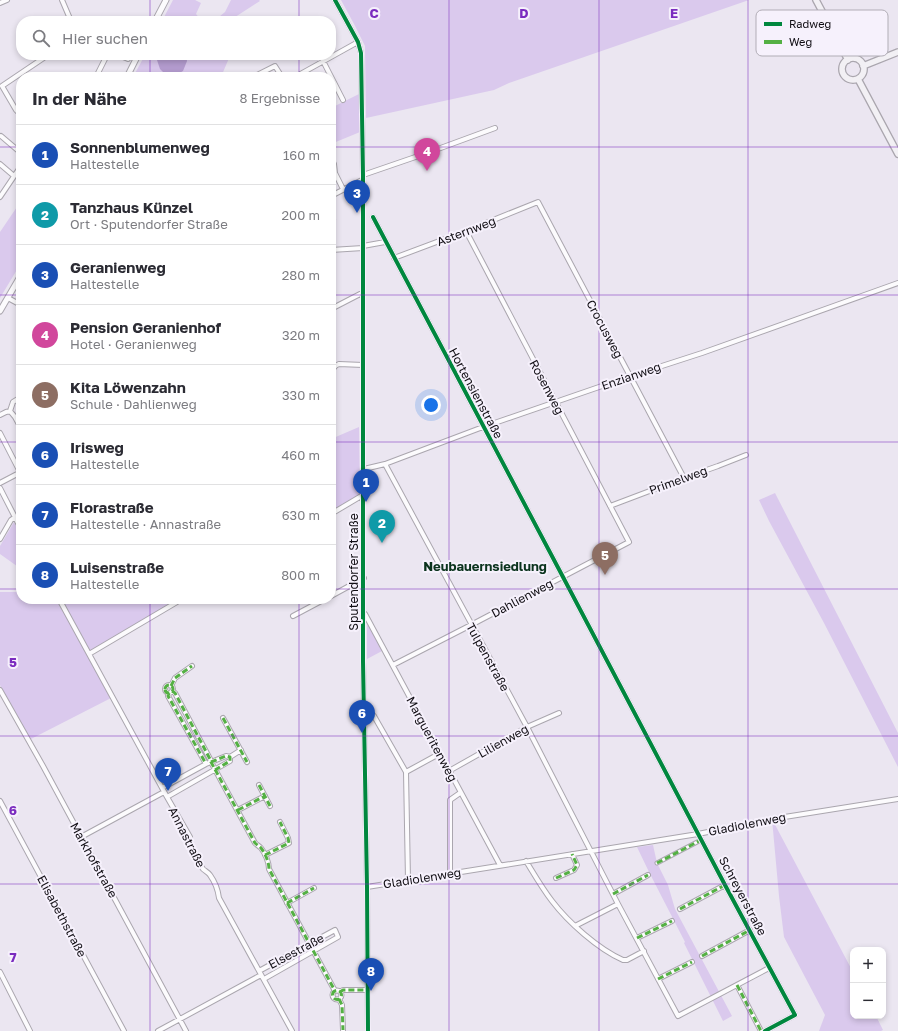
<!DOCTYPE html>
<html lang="de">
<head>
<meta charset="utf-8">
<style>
	:root { --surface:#fff; --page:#f7f7f7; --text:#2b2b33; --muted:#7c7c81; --line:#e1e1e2; --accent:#db2777 }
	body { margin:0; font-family:"Golos Text",sans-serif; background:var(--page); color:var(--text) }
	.controls { position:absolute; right:12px; bottom:12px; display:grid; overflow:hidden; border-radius:8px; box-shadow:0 2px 6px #0003 }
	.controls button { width:36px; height:36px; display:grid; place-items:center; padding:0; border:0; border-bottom:1px solid var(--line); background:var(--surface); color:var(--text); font:20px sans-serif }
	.you { position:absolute; left:431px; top:405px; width:14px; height:14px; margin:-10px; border:3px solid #fff; border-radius:50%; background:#1a73e8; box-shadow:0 0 0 6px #1a73e833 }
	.badge { display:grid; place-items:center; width:26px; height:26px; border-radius:50%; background:var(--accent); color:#fff; font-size:13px; font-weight:700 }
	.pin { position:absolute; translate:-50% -33px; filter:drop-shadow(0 1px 2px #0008) }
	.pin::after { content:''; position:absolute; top:21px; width:14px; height:12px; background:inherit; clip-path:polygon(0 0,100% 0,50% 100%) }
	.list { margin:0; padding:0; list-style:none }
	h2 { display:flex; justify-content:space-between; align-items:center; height:52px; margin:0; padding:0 16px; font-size:17px }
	h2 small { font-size:13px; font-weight:400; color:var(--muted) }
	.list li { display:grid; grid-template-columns:26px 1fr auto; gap:12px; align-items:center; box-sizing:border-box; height:60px; padding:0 16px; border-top:1px solid var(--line) }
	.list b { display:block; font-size:15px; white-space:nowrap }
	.list p { margin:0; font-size:13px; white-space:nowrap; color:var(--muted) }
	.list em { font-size:13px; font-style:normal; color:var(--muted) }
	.icon { flex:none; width:22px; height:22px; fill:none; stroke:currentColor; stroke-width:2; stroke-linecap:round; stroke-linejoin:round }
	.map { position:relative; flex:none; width:898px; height:1031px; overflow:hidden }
	.search { position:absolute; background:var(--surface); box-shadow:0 2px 6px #0003; left:16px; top:16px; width:320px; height:44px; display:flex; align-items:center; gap:10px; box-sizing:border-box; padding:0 14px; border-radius:16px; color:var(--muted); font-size:15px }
	.panel { position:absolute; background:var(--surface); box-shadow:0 2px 6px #0003; left:16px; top:72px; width:320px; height:532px; border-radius:16px }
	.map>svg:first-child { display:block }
	.green { fill:#dac9ed }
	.water { fill:#b49ccf }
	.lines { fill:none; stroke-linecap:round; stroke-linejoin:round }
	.pedestrian-casing { stroke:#aaa6ae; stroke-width:5 }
	.minor-casing { stroke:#aaa6ae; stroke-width:6 }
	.tertiary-casing { stroke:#aaa6ae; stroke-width:7 }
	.secondary-casing { stroke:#aaa6ae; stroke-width:8 }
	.pedestrian { stroke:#fcfbfd; stroke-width:3 }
	.minor { stroke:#fcfbfd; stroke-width:4 }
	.tertiary { stroke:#fcfbfd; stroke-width:5 }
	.secondary { stroke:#f2f0f4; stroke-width:5.5 }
	.quiet { stroke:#54b044; stroke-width:3; stroke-dasharray:6 3; stroke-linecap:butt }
	.cycleway-casing { stroke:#f6f1fc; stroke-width:6 }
	.cycleway { stroke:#00873e; stroke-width:4 }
	.grid { fill:none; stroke:#7b2cbf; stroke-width:1; stroke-opacity:0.55 }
	.labels { text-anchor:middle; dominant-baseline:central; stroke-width:4; stroke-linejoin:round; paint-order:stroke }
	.street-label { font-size:12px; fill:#100d13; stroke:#f6f1fc }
	.neighbourhood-label { font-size:13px; font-weight:bold; fill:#0c341e; stroke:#f6f1fc }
	.key { fill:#f6f1fc; stroke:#b1adb6; stroke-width:1 }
	.key-label { font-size:11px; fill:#100d13 }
	.grid-label { font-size:13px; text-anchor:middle; font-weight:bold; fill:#7b2cbf; stroke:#f6f1fc; stroke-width:4; stroke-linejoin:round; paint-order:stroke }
</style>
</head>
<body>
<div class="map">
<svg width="898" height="1031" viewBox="0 0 898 1031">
	<rect width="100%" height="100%" fill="#ebe6f1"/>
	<path class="green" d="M 173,0 L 195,0 L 201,3 L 196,14 L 202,21 L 162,21 Z
		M 231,0 L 259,0 L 260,1 L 229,21 L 214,21 L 225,12 Z
		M 341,0 L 749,0 L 509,83 L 494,90 L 366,118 L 365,46 L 354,24 Z
		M 145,55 L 228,55 L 229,58 L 221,77 L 133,77 Z
		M 359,94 L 360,132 L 331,144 L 331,108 Z
		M 21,201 L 21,263 L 0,298 L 0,232 Z
		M 359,427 L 360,497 L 331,514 L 331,439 Z
		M 775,493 L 898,733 L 898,767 L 824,623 L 769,521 L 759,500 Z
		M 14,522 L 21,536 L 21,569 L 0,554 L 0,546 Z
		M 21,583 L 21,599 L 182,599 L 89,654 L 113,697 L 29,740 L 0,685 L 0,592 L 16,592 Z
		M 367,625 L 369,626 L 382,651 L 367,659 Z
		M 772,819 L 853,972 L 853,1016 L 876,1016 L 883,1030 L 881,1031 L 819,1031 L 825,1015 L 784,937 L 779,896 Z
		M 653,845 L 657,863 L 668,885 L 675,909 L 732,1016 L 723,1021 L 684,943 L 685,942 L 649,872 L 637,847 Z"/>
	<path class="water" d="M 160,55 L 186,55 L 187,61 L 183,71 L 174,76 L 166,75 L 160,69 L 157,60 Z"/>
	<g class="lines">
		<defs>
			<path id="pedestrian" d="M 657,863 L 701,840"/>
			<path id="minor" d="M 62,0 L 71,21
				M 335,0 L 358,42 L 361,53 L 363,175 L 363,661 L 367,887 L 368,1031
				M 0,3 L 7,0
				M 118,55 L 128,59
				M 320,55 L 343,100
				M 96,77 L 107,55
				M 253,77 L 275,66 L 282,77
				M 295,77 L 358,42
				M 21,115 L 16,110 L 2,86 L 48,55
				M 1,136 L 21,153
				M 331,158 L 334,164 L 335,173 L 343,189
				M 0,164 L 14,176
				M 363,175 L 427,153 L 495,128
				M 331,196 L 362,180
				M 0,197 L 21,166
				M 373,217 L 563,577 L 725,885 L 795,1015 L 765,1031
				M 331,220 L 333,219
				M 363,246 L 385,242
				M 331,250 L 363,248
				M 394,258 L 466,231 L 538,202 L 684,478
				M 8,298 L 21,305
				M 331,309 L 362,293
				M 331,375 C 333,370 333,366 339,364 L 363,365
				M 10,411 L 13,402 L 21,397
				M 0,415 L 6,412 L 10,411 L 15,417 L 21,428
				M 0,433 L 20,472
				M 385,464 L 527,727 L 618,904 L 678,1016 L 769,968
				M 364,469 L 385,464 L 483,427 L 631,376 L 702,353 L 898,283
				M 0,483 L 21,472
				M 0,488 L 21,529
				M 610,506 L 684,478 L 718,466 L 746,455
				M 331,514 L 363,495
				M 0,539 L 11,520 L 15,517
				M 331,596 L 364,578
				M 59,599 L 167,797 L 190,837 C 190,846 197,861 203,869 C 205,871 208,872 210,875 C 215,882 218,890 219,898 L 292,1031
				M 365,614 L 500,865
				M 293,616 L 325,599
				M 89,654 L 177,602
				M 393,665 L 471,625 L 629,542 L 466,231
				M165 689a4 4 0 1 1 8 0a4 4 0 1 1-8 0Z
				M 171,686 L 175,678 L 192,666
				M 0,690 L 43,766 L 186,1031
				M 172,691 L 175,693 L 210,759 L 211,762 L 255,843 C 257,845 259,846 261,848 C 265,853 269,862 269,869 L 335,991
				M 169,693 L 168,696 L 206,764
				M 364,709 L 374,716 L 406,772 L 408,880
				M 223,718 L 247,762
				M 230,757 L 241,750
				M 449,771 L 527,727 L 559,713
				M 406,772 L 439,754
				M 259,785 L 270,806
				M 162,788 L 206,764 L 226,756 L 230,757 L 230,761 L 167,797
				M 0,801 L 124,1031
				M 238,810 L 265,796
				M 81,837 L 164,792
				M 265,855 L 289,843 L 288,838 L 280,822
				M 526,861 C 534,874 542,888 552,901 C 568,922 598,949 623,960 L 627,960 L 644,951
				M 450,873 L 450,800 L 460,793
				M 556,878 L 574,870 L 577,865 L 572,854
				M 367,887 L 698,834 L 772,819 L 898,799
				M 613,894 L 648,875
				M 287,903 L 314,888
				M 680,909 L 725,885
				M 575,926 L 618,904
				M 637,938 L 672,921
				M 702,956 L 750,930
				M 259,971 L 335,930 L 338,937 L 264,979
				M 0,972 L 30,1031
				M 658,979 L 692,962
				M 737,985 L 761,1031
				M332.5 995a4.5 4.5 0 1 1 9 0a4.5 4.5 0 1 1-9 0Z
				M 340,992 L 343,990 L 368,990
				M 339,999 L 342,1005 L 343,1030
				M 158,1031 L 261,975"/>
			<path id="tertiary" d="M 155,21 L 166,0
				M 127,77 L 138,55
				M 0,311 L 21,275"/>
			<path id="secondary" d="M 816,0 L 848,60
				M842 69a11 11 0 1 1 22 0a11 11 0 1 1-22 0Z
				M 863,66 L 898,52
				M 858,79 L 898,154"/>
		</defs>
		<use href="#pedestrian" class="pedestrian-casing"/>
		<use href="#minor" class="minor-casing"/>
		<use href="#tertiary" class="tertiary-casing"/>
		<use href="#secondary" class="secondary-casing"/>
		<use href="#pedestrian" class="pedestrian"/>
		<use href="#minor" class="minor"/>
		<use href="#tertiary" class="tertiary"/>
		<use href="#secondary" class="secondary"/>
		<path class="quiet" d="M 177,602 L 182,599
			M165 689a4 4 0 1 1 8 0a4 4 0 1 1-8 0Z
			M 171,686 L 175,678 L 192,666
			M 172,691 L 175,693 L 210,759 L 211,762 L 255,843 C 257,845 259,846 261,848 C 265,853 269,862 269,869 L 335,991
			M 169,693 L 168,696 L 206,764
			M 223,718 L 247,762
			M 211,762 L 226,756 L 230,757 L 230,761 L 215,770
			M 259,785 L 270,806
			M 238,810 L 265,796
			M 265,855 L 289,843 L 288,838 L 280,822
			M 657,863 L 701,840
			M 556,878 L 574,870 L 577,865 L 572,854
			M 613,894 L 648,875
			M 287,903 L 314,888
			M 680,909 L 725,885
			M 637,938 L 672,921
			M 702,956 L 750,930
			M 658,979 L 692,962
			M 737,985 L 761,1031
			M332.5 995a4.5 4.5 0 1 1 9 0a4.5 4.5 0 1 1-9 0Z
			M 340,992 L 343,990 L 368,990
			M 339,999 L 342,1005 L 343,1030"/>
		<defs>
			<path id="cycleway" d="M 335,0 L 358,42 L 361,53 L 363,175 L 363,661 L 367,887 L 368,1031
				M 373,217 L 563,577 L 725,885 L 795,1015 L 765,1031"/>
		</defs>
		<use href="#cycleway" class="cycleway-casing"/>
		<use href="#cycleway" class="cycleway"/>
	</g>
	<path class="grid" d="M 150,0 L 150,21M 299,0 L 299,21M 449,0 L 449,1031M 599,0 L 599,1031M 748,0 L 748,1031M 150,55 L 150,77M 299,55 L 299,77M 0,147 L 21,147M 331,147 L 898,147M 0,295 L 21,295M 331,295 L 898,295M 0,442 L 21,442M 331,442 L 898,442M 0,589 L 21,589M 331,589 L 898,589M 150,599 L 150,1031M 299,599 L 299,1031M 0,736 L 898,736M 0,884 L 898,884"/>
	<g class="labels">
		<g class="street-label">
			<text transform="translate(466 231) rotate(-21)">Asternweg</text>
			<text transform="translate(605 329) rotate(62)">Crocusweg</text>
			<text transform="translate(631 376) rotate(-19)">Enzianweg</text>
			<text transform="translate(547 387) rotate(62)">Rosenweg</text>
			<text transform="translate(476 393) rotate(62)">Hortensienstraße</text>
			<text transform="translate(678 480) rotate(-20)">Primelweg</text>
			<text transform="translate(353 572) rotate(-90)">Sputendorfer Straße</text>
			<text transform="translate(522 598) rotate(-28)">Dahlienweg</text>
			<text transform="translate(488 657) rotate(61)">Tulpenstraße</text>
			<text transform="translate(432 739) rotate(62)">Margueritenweg</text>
			<text transform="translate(503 741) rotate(-29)">Lilienweg</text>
			<text transform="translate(747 824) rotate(-11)">Gladiolenweg</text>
			<text transform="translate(187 837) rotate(63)">Annastraße</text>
			<text transform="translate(94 860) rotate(61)">Markhofstraße</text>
			<text transform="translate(422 878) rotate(-9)">Gladiolenweg</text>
			<text transform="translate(743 896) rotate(62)">Schreyerstraße</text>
			<text transform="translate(62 916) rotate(62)">Elisabethstraße</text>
			<text transform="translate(296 951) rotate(-28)">Elsestraße</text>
		</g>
		<g class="neighbourhood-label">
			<text x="485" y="566">Neubauernsiedlung</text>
		</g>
	</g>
	<rect x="756" y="10" width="132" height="46" rx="6" class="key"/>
	<rect x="764" y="22" width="18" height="4" fill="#00873e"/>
	<rect x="764" y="40" width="18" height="4" fill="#54b044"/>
	<g class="key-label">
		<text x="789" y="28">Radweg</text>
		<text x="789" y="46">Weg</text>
	</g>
	<g class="grid-label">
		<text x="374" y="18">C</text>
		<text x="524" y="18">D</text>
		<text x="674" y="18">E</text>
		<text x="13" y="667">5</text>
		<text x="13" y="815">6</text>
		<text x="13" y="962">7</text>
	</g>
</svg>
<div class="controls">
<button>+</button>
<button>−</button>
</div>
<div class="you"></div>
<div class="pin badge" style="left:366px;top:502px;background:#1a4fb4">1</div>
<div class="pin badge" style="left:382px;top:543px;background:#0f9aa8">2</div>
<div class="pin badge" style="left:357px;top:213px;background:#1a4fb4">3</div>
<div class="pin badge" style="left:427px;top:171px;background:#d1479c">4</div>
<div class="pin badge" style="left:605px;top:575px;background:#8d6e63">5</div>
<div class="pin badge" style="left:362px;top:733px;background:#1a4fb4">6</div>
<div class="pin badge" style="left:168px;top:791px;background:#1a4fb4">7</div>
<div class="pin badge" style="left:371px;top:991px;background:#1a4fb4">8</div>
<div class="search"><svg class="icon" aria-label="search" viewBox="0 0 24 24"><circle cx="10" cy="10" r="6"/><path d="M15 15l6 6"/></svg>Hier suchen</div>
<section class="panel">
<h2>In der Nähe<small>8 Ergebnisse</small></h2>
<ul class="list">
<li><span class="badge" style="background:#1a4fb4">1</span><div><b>Sonnenblumenweg</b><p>Haltestelle</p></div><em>160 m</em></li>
<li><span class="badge" style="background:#0f9aa8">2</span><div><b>Tanzhaus Künzel</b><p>Ort · Sputendorfer Straße</p></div><em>200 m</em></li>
<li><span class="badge" style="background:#1a4fb4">3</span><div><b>Geranienweg</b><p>Haltestelle</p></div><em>280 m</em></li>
<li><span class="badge" style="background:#d1479c">4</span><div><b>Pension Geranienhof</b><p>Hotel · Geranienweg</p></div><em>320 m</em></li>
<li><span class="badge" style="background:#8d6e63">5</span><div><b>Kita Löwenzahn</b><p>Schule · Dahlienweg</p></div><em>330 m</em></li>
<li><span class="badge" style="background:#1a4fb4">6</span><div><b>Irisweg</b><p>Haltestelle</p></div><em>460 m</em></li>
<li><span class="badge" style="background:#1a4fb4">7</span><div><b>Florastraße</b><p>Haltestelle · Annastraße</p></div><em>630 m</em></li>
<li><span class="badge" style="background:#1a4fb4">8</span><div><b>Luisenstraße</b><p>Haltestelle</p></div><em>800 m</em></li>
</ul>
</section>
</div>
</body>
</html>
